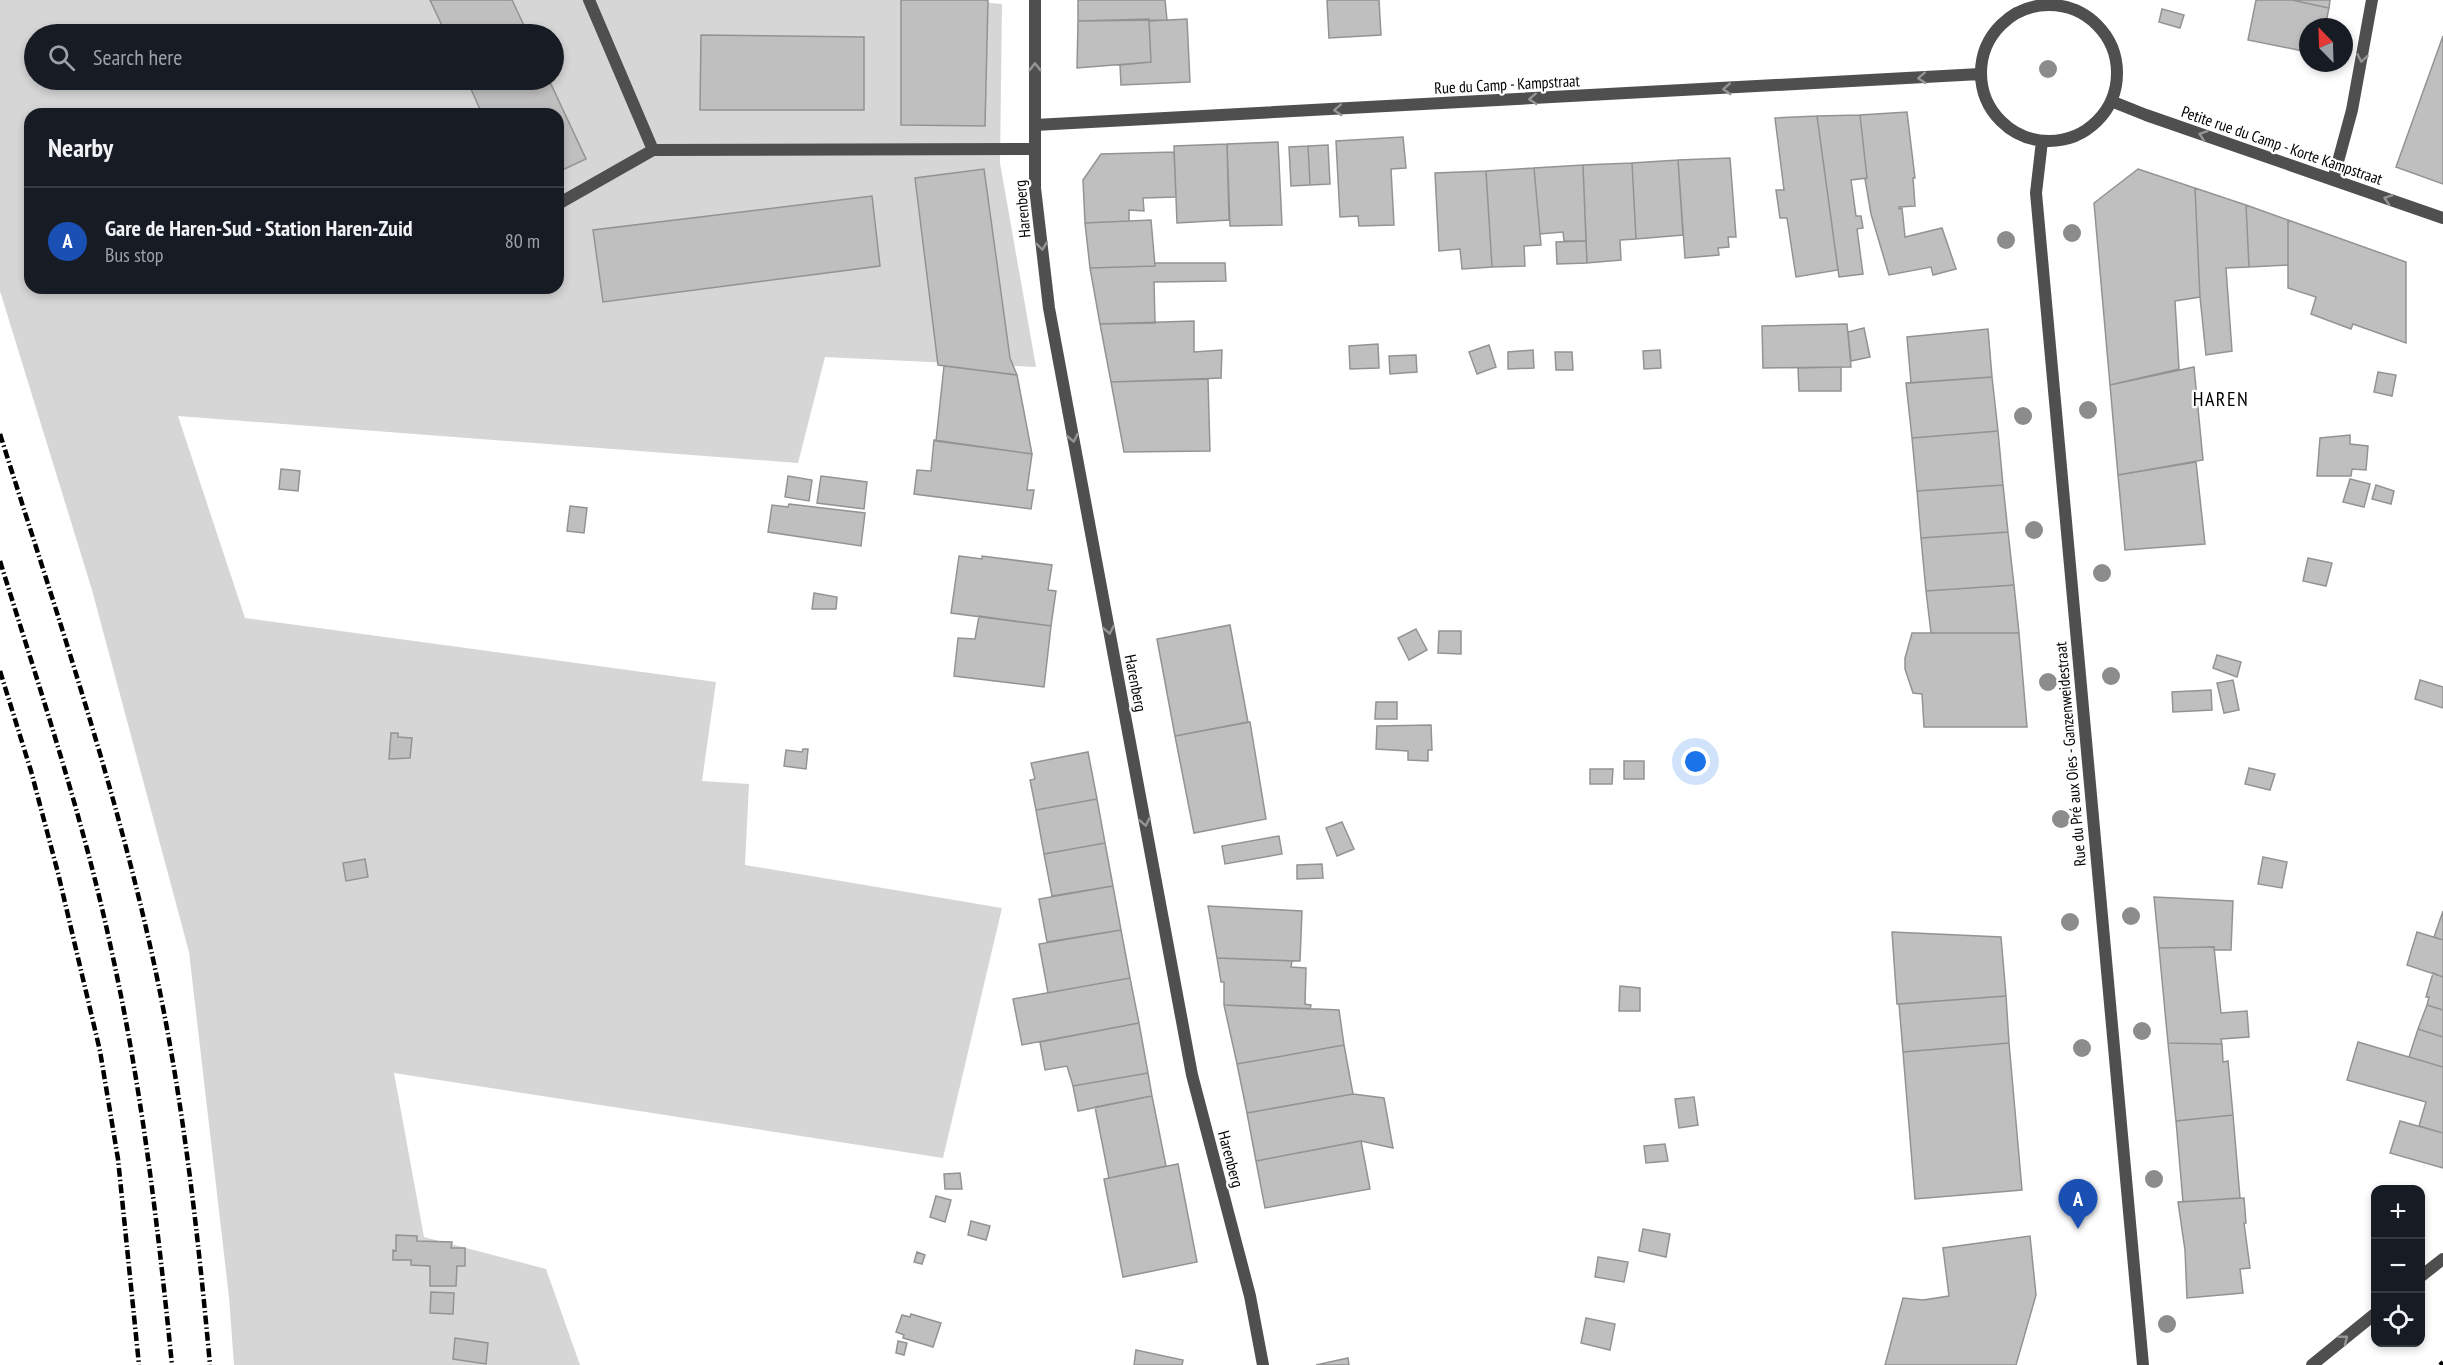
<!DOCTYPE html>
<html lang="en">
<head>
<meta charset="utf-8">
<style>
	:root { --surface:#171b24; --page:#242831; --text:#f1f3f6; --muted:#9ea1a6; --line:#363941; --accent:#8c9099 }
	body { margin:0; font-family:"PT Sans Narrow",sans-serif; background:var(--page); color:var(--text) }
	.controls { position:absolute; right:18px; bottom:18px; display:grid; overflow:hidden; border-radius:12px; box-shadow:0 3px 9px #0003 }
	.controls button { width:54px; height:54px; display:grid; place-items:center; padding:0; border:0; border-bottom:2px solid var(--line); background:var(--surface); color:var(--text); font:30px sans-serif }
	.compass { position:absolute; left:2299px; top:18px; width:54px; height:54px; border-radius:50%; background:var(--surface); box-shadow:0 3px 9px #0003; rotate:337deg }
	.you { position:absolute; left:1696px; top:762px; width:21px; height:21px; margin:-15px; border:4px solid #fff; border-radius:50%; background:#1a73e8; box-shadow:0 0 0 9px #1a73e833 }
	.badge { display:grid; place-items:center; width:39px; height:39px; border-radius:50%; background:var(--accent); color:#fff; font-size:20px; font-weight:700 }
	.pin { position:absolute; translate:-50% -50px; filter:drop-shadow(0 2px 3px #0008) }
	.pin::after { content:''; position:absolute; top:32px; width:21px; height:18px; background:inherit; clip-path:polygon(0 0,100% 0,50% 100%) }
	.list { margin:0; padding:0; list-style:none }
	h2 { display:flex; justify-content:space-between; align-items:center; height:78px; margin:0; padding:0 24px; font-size:26px }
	h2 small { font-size:20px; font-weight:400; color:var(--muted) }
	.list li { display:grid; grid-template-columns:39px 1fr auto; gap:18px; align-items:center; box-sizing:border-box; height:108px; padding:0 24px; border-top:2px solid var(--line) }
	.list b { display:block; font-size:22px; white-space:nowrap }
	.list p { margin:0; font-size:20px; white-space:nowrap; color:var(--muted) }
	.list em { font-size:20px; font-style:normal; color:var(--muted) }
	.icon { flex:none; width:33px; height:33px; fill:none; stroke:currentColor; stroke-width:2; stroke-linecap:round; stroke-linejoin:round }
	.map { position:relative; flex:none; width:2443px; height:1365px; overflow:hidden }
	.search { position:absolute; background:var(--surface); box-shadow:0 3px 9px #0003; left:24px; top:24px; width:540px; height:66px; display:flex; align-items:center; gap:15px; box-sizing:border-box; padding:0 21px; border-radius:33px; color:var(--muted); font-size:22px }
	.panel { position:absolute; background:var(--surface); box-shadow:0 3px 9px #0003; left:24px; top:108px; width:540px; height:186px; border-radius:18px }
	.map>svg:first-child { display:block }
	.green { fill:#d6d6d6; fill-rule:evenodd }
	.building { fill:#bfbfbf; stroke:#939393; stroke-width:1.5 }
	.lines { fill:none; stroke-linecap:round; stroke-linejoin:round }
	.service { stroke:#4f4f4f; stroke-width:12 }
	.minor { stroke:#4f4f4f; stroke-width:12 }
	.rail { stroke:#000; stroke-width:4.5; stroke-dasharray:9 3 1.5 3; stroke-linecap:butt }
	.tree { fill:#8c8c8c }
	.oneway { stroke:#959595 }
	.labels { text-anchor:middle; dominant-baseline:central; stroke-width:4.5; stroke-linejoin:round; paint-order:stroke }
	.street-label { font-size:16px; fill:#000; stroke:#fff }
	.quarter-label { font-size:20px; letter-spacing:1.5px; fill:#000; stroke:#fff }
</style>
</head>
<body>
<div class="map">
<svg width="2443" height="1365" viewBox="0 0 2443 1365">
	<rect width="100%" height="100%" fill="#fff"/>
	<path class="green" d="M 0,0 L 956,0 L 1002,4 L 1000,163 L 1036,367 L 825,357 L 798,463 L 178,416 L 245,618 L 716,682 L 702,781 L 749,784 L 745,865 L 1002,908 L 943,1158 L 394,1073 L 424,1237 L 546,1269 L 580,1365 L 234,1365 L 229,1297 L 189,952 L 92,590 L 0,291 ZM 34,34 L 554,34 L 554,80 L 34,80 ZM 30,114 L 558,114 L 558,288 L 30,288 Z"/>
	<path class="building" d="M 430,0 L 512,0 L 528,34 L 446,34 Z
		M 901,0 L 988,0 L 985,126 L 901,125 Z
		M 1078,0 L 1165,0 L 1167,20 L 1078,21 Z
		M 1327,0 L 1379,0 L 1381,35 L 1329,38 Z
		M 2256,0 L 2292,0 L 2329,8 L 2325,27 L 2308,27 L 2308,52 L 2248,40 Z
		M 2292,0 L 2330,0 L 2329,8 Z
		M 2162,9 L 2184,15 L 2180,28 L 2159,22 Z
		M 1149,19 L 1151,62 L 1077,68 L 1078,21 Z
		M 1187,19 L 1190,82 L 1121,85 L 1120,65 L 1151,62 L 1149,21 Z
		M 701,35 L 864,37 L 864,110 L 700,110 Z
		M 2443,36 L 2443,184 L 2396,167 Z
		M 467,80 L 549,80 L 586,159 L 558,172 L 558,114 L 482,114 Z
		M 1907,112 L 1915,178 L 1913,178 L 1915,206 L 1899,207 L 1899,209 L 1902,208 L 1905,237 L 1942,228 L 1956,269 L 1933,275 L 1931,267 L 1889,275 L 1871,214 L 1865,179 L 1867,178 L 1860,115 Z
		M 1860,115 L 1867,178 L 1851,180 L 1856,216 L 1861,216 L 1863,228 L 1857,229 L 1863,274 L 1839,277 L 1817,116 Z
		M 1817,116 L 1838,270 L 1796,277 L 1787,218 L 1780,218 L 1776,190 L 1784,190 L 1775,118 Z
		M 1403,137 L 1406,168 L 1391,169 L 1394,225 L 1359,226 L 1358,216 L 1340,217 L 1336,141 Z
		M 1278,142 L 1282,225 L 1230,226 L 1227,144 Z
		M 1227,144 L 1229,220 L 1177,223 L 1174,146 Z
		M 1328,145 L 1330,184 L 1310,185 L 1308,146 Z
		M 1308,146 L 1310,185 L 1291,186 L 1289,147 Z
		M 1174,152 L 1176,197 L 1143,198 L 1144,211 L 1129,210 L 1129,221 L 1085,223 L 1083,180 L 1101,154 Z
		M 1730,158 L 1736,237 L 1728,237 L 1729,247 L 1718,248 L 1719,255 L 1685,258 L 1678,160 Z
		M 1678,160 L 1683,235 L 1636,239 L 1632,163 Z
		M 1632,163 L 1636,239 L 1620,240 L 1621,260 L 1587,263 L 1583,165 Z
		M 1583,165 L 1586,241 L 1564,241 L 1563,232 L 1540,234 L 1534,168 Z
		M 1534,168 L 1541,245 L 1524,246 L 1525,266 L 1492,267 L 1486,171 Z
		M 984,169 L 1010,358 L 1017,375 L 938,365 L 915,178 Z
		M 2138,169 L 2195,188 L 2200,297 L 2175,301 L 2179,369 L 2110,385 L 2094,203 Z
		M 1486,171 L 1492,267 L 1462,269 L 1460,249 L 1439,251 L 1435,173 Z
		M 2195,188 L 2246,205 L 2249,267 L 2226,268 L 2232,351 L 2206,355 L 2200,297 Z
		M 872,196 L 880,266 L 603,302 L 593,230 Z
		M 2246,205 L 2288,220 L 2288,265 L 2249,267 Z
		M 1151,220 L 1155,266 L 1090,268 L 1085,223 Z
		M 2288,220 L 2406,262 L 2406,343 L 2353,324 L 2351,329 L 2311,314 L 2316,297 L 2288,288 Z
		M 1586,241 L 1587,263 L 1557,264 L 1556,242 Z
		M 1155,263 L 1225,263 L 1226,281 L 1154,282 L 1155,323 L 1100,324 L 1090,268 L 1155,266 Z
		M 1194,321 L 1194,352 L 1222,350 L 1221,378 L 1111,382 L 1100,324 Z
		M 1847,324 L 1851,367 L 1763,368 L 1762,326 Z
		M 1864,328 L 1870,357 L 1851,361 L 1848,332 Z
		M 1988,329 L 1992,377 L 1911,383 L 1907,337 Z
		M 1378,344 L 1379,368 L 1350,369 L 1349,346 Z
		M 1489,345 L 1496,367 L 1477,374 L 1469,352 Z
		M 1533,350 L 1534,368 L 1508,369 L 1508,352 Z
		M 1660,350 L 1661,368 L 1644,369 L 1643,351 Z
		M 1555,352 L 1572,352 L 1573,370 L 1556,370 Z
		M 1416,355 L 1417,372 L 1390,374 L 1389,356 Z
		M 944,366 L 1017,375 L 1032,454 L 936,441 Z
		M 1841,367 L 1841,391 L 1799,391 L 1798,368 Z
		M 2194,367 L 2203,460 L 2118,475 L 2110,385 Z
		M 2378,372 L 2396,375 L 2392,396 L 2374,392 Z
		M 1992,377 L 1998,431 L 1912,438 L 1906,383 Z
		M 1208,379 L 1210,451 L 1124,452 L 1111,382 Z
		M 1998,431 L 2003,485 L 1917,491 L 1912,438 Z
		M 2350,435 L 2350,444 L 2368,446 L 2366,470 L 2352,469 L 2351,476 L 2317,476 L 2320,438 Z
		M 934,440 L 1032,454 L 1027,490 L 1034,490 L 1031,509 L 914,494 L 917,470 L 931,471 Z
		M 2196,462 L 2205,544 L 2125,550 L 2118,475 Z
		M 281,469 L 300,471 L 298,491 L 279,489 Z
		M 788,476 L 812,480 L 809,501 L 785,497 Z
		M 821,476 L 867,482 L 864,509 L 817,503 Z
		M 2350,479 L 2370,484 L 2364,507 L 2343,502 Z
		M 2003,485 L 2008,532 L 1921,538 L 1917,491 Z
		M 2376,485 L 2394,491 L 2391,504 L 2372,499 Z
		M 789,504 L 865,513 L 861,546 L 768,532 L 772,505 L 788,507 Z
		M 570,506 L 587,508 L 584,533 L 567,531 Z
		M 2008,532 L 2014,585 L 1926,591 L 1921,538 Z
		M 959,556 L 982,559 L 982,556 L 1052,565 L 1048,590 L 1056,591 L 1051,626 L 951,613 Z
		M 2308,558 L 2332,563 L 2326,586 L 2303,581 Z
		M 2014,585 L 2019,633 L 1931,633 L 1926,591 Z
		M 814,593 L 837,597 L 836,609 L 812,609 Z
		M 979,616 L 1051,626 L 1044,687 L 954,676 L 958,638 L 975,639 Z
		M 1230,625 L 1248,722 L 1175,736 L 1157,639 Z
		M 1416,629 L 1427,650 L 1409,660 L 1398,638 Z
		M 1439,631 L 1461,631 L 1461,654 L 1438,653 Z
		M 1912,633 L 2019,633 L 2027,727 L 1924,727 L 1922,694 L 1913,693 L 1905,669 L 1905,658 Z
		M 2217,655 L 2241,662 L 2237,677 L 2213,668 Z
		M 2233,680 L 2239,710 L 2224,713 L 2217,683 Z
		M 2420,680 L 2443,687 L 2443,708 L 2415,699 Z
		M 2211,690 L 2212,710 L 2173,712 L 2172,692 Z
		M 1376,702 L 1397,702 L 1397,719 L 1375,719 Z
		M 1250,722 L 1266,819 L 1194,833 L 1175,736 Z
		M 1431,725 L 1432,750 L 1428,750 L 1428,761 L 1408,760 L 1408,751 L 1376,749 L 1377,726 Z
		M 391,733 L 398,733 L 398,737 L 412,738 L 410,758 L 389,759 Z
		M 803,749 L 808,749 L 806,769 L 784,766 L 786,750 L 802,752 Z
		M 1088,752 L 1097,799 L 1036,810 L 1030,780 L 1035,779 L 1031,763 Z
		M 1624,761 L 1644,761 L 1644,779 L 1624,779 Z
		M 2249,768 L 2275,774 L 2270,790 L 2245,784 Z
		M 1590,769 L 1613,769 L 1612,784 L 1590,784 Z
		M 1097,799 L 1105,843 L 1044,854 L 1036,810 Z
		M 1342,822 L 1354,849 L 1337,856 L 1326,828 Z
		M 1279,836 L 1282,854 L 1225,864 L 1222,846 Z
		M 1105,843 L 1113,886 L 1052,896 L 1044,854 Z
		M 2263,857 L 2287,862 L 2282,888 L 2258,884 Z
		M 365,859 L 368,877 L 346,881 L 343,863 Z
		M 1322,864 L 1323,878 L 1297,879 L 1297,865 Z
		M 1113,886 L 1121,930 L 1047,942 L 1039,899 Z
		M 2154,897 L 2233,901 L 2231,950 L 2214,950 L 2214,947 L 2159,948 Z
		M 1208,906 L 1302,911 L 1300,961 L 1217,958 Z
		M 2443,911 L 2443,940 L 2434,937 Z
		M 1121,930 L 1130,978 L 1048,993 L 1039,944 Z
		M 1892,932 L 2001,937 L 2006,996 L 1897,1004 Z
		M 2417,932 L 2443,940 L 2443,977 L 2407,965 Z
		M 2214,947 L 2221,1013 L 2247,1011 L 2249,1037 L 2221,1039 L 2222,1044 L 2168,1043 L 2159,948 Z
		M 1217,958 L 1292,961 L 1291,967 L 1306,968 L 1305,1004 L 1311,1005 L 1310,1009 L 1224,1005 L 1224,982 L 1221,982 Z
		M 2433,973 L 2443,977 L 2443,1010 L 2427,1005 L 2429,997 L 2426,997 Z
		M 1130,978 L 1139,1023 L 1022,1045 L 1013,999 Z
		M 1620,986 L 1640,988 L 1640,1011 L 1619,1011 Z
		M 2006,996 L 2009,1043 L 1903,1052 L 1899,1004 Z
		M 1224,1005 L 1339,1010 L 1344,1045 L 1237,1064 Z
		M 2427,1005 L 2443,1010 L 2443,1037 L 2418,1029 Z
		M 1139,1023 L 1148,1073 L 1073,1086 L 1067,1066 L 1045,1070 L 1040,1042 Z
		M 2418,1029 L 2443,1037 L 2443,1067 L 2409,1057 Z
		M 2358,1042 L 2443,1067 L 2443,1133 L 2419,1126 L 2426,1102 L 2347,1080 Z
		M 2009,1043 L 2022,1190 L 1915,1199 L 1903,1052 Z
		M 2168,1043 L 2222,1044 L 2223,1062 L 2228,1061 L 2233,1115 L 2176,1121 Z
		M 1344,1045 L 1353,1094 L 1247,1113 L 1237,1064 Z
		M 1148,1073 L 1152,1096 L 1078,1111 L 1073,1086 Z
		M 1353,1094 L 1384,1098 L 1393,1148 L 1361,1141 L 1256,1161 L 1247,1113 Z
		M 1152,1096 L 1166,1166 L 1109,1178 L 1095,1107 Z
		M 1694,1097 L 1698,1125 L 1679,1128 L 1675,1099 Z
		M 2233,1115 L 2240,1198 L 2183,1202 L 2176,1121 Z
		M 2400,1121 L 2443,1133 L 2443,1168 L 2390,1153 Z
		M 1361,1141 L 1370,1189 L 1265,1208 L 1256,1161 Z
		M 1665,1144 L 1668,1161 L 1646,1163 L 1644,1146 Z
		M 1178,1164 L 1197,1262 L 1123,1277 L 1104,1179 Z
		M 960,1173 L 962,1189 L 945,1189 L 944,1174 Z
		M 936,1196 L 951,1200 L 945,1222 L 930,1217 Z
		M 2244,1198 L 2246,1223 L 2244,1223 L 2250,1268 L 2240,1269 L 2243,1293 L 2187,1298 L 2185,1250 L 2178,1202 Z
		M 971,1221 L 990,1226 L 986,1240 L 968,1235 Z
		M 1643,1229 L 1670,1234 L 1666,1257 L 1639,1251 Z
		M 396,1235 L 417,1236 L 417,1241 L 452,1242 L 451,1248 L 465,1248 L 465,1266 L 457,1266 L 456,1286 L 430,1286 L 430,1266 L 411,1265 L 411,1260 L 393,1260 L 393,1250 L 396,1251 Z
		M 2030,1236 L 2036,1295 L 2016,1365 L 1885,1365 L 1903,1298 L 1923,1300 L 1949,1296 L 1943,1248 Z
		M 917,1252 L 925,1255 L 922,1264 L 914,1262 Z
		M 1598,1257 L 1628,1262 L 1624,1282 L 1595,1277 Z
		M 431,1292 L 454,1293 L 453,1314 L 430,1313 Z
		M 911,1314 L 941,1323 L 933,1347 L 903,1338 L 904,1335 L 896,1332 L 902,1315 L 910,1317 Z
		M 1586,1318 L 1615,1324 L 1610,1350 L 1581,1343 Z
		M 455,1338 L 488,1343 L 486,1364 L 453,1359 Z
		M 898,1341 L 907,1343 L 904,1355 L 896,1353 Z
		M 1136,1350 L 1183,1360 L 1182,1365 L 1134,1365 Z
		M 1348,1358 L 1349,1365 L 1316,1365 Z"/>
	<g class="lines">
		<path class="service" d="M 589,0 L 653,150
			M 558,204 L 653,150 L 1035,149"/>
		<path class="minor" d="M 1035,0 L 1035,188 L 1049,308 L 1192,1075 L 1250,1296 L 1263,1365
			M1981 73a68 68 0 1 1 136 0a68 68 0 1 1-136 0Z
			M 2111,101 L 2146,115 L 2443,218
			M 1035,125 L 1980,74
			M 2042,141 L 2036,193 L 2143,1365
			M 2333,180 L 2352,110 L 2372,0
			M 2420,1277 L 2443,1259
			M 2312,1365 L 2376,1313"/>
		<path class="rail" d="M 0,434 C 53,602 110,769 149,941 C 181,1081 197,1223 210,1365
			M 0,561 C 40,690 84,820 112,953 C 142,1089 158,1227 172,1365
			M 0,671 L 31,771 L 58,873 L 100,1051 L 118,1159 L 139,1365
			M 2440,1365 L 2443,1362"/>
	</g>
	<g class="tree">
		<circle cx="2048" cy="69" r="9"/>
		<circle cx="2072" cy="233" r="9"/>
		<circle cx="2006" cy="240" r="9"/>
		<circle cx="2088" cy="410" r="9"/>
		<circle cx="2023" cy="416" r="9"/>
		<circle cx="2034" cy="530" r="9"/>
		<circle cx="2102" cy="573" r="9"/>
		<circle cx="2111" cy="676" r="9"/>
		<circle cx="2048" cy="682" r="9"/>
		<circle cx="2061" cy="819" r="9"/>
		<circle cx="2131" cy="916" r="9"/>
		<circle cx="2070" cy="922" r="9"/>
		<circle cx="2142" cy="1031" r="9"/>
		<circle cx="2082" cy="1048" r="9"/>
		<circle cx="2154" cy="1179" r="9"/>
		<circle cx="2167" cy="1324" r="9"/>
	</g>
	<defs><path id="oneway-chevron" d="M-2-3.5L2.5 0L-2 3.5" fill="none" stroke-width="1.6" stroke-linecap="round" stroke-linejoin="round" transform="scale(1.5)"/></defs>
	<g class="oneway">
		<use href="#oneway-chevron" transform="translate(2362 58) rotate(100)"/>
		<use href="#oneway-chevron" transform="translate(1035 67) rotate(-90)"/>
		<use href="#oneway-chevron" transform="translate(1922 78) rotate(177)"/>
		<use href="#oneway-chevron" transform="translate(1727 89) rotate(177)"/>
		<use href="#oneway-chevron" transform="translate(1533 99) rotate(177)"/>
		<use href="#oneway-chevron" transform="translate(1338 110) rotate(177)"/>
		<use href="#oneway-chevron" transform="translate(2203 135) rotate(-161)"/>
		<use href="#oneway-chevron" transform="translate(2388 199) rotate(-161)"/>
		<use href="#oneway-chevron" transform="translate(1042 246) rotate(83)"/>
		<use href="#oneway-chevron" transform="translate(1073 438) rotate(79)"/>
		<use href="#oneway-chevron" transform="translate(1109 630) rotate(79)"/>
		<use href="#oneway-chevron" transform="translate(1145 822) rotate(79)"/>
		<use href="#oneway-chevron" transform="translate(2344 1339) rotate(-39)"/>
	</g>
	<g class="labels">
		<g class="street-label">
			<text transform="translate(1507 84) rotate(-3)">Rue du Camp - Kampstraat</text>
			<text transform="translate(2282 145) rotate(19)">Petite rue du Camp - Korte Kampstraat</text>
			<text transform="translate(1022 209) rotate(-95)">Harenberg</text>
			<text transform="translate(1136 683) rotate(79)">Harenberg</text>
			<text transform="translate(2070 754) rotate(-95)">Rue du Pré aux Oies - Ganzenweidestraat</text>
			<text transform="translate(1231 1159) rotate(75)">Harenberg</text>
		</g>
		<g class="quarter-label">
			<text x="2221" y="399">HAREN</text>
		</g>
	</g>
</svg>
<div class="controls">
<button>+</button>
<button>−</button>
<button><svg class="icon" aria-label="locate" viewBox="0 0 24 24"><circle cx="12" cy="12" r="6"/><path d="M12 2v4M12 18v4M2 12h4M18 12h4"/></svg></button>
</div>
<svg class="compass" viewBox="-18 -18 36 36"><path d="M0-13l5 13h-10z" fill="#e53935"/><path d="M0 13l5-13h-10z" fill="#9ea1a6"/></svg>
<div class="you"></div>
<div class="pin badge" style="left:2078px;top:1229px;background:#1a4fb4">A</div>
<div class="search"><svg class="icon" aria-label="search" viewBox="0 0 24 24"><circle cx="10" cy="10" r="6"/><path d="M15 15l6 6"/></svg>Search here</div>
<section class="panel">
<h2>Nearby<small></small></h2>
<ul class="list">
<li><span class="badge" style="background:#1a4fb4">A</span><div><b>Gare de Haren-Sud - Station Haren-Zuid</b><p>Bus stop</p></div><em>80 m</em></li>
</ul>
</section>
</div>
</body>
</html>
